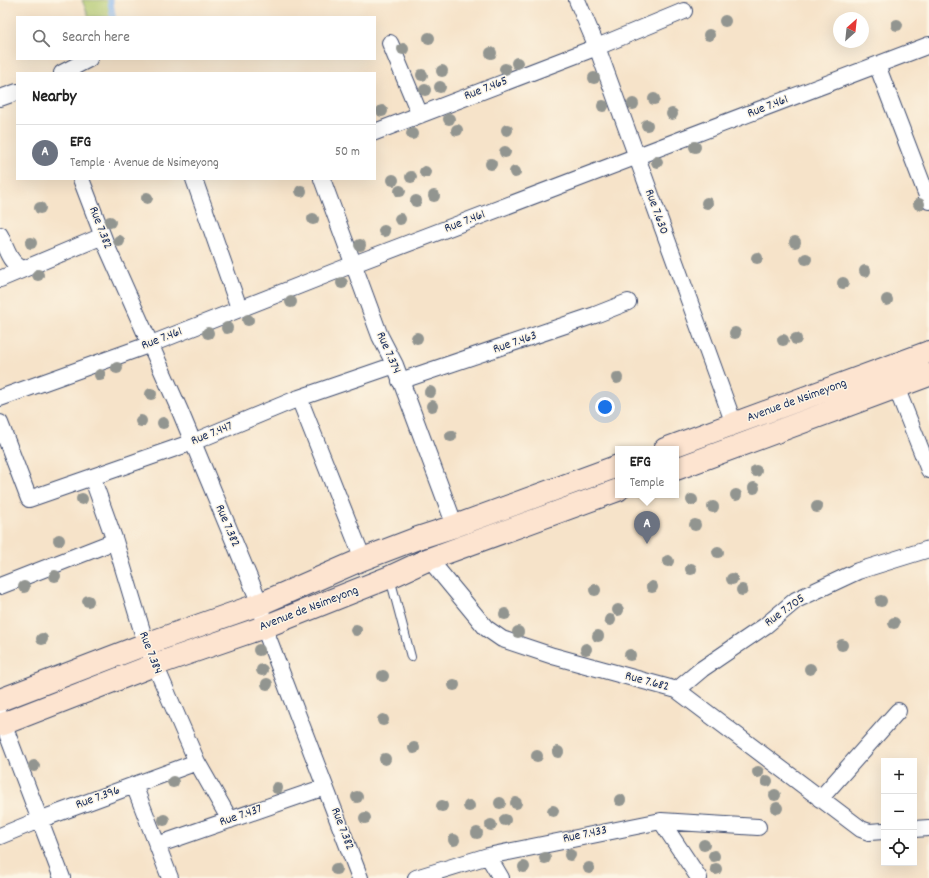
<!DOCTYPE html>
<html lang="en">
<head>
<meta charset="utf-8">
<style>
	:root { --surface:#fff; --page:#f6f6f6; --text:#222; --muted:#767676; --line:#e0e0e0; --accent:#b5179e }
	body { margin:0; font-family:Dekko,sans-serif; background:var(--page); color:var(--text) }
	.controls { position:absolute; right:12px; bottom:12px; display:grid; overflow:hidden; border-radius:0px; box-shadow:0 4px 16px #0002 }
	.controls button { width:36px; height:36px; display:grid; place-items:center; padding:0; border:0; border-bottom:1px solid var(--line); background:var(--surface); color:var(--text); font:20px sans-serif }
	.compass { position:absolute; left:833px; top:12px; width:36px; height:36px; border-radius:50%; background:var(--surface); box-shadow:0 4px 16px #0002; rotate:27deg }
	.you { position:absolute; left:605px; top:407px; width:14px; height:14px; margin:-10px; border:3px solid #fff; border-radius:50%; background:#1a73e8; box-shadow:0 0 0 6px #1a73e833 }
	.badge { display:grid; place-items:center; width:26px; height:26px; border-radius:50%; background:var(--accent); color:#fff; font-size:13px; font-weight:700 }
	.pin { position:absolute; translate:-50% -33px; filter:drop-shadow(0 1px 2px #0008) }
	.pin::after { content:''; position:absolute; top:21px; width:14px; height:12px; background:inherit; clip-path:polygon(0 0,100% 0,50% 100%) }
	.popup { position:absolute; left:615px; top:446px; width:64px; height:52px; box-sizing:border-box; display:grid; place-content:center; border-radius:0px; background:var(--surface); filter:drop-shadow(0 1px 3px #0005); font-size:13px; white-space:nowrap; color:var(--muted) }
	.popup b { font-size:15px; color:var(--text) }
	.popup::after { content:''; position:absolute; left:50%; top:100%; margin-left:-8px; border:8px solid transparent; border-top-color:var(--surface) }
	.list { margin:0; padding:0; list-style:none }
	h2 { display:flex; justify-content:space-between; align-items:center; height:52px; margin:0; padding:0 16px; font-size:17px }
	h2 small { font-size:13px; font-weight:400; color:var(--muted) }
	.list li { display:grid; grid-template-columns:26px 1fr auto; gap:12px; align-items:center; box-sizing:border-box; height:56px; padding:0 16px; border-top:1px solid var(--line) }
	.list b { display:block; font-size:15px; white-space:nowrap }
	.list p { margin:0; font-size:13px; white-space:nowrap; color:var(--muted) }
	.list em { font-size:13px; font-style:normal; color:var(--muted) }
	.icon { flex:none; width:22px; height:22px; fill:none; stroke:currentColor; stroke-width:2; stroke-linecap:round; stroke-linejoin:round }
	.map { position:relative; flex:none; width:929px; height:878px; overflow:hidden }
	.search { position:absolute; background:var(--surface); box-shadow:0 4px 16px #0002; left:16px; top:16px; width:360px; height:44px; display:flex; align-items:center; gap:10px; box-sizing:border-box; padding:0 14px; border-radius:0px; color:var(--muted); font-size:15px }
	.panel { position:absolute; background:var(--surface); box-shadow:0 4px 16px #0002; left:16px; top:72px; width:360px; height:108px; border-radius:0px }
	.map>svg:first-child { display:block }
	.green { fill:#b0c86d; stroke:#667c66 }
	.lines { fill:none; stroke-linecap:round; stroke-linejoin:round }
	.stream { stroke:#84b4ef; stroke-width:6 }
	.service-casing { stroke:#3c4a6e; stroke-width:10 }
	.minor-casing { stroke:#3c4a6e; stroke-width:18 }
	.secondary-casing { stroke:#3c4a6e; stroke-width:24 }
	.service { stroke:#fff; stroke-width:8 }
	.minor { stroke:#fff; stroke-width:16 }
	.secondary { stroke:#fde4d0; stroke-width:22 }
	.tree { fill:#929590 }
	.labels { text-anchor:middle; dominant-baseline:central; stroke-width:3; stroke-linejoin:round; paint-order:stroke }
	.street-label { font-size:13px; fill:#1b2f5e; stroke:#fcf5e5 }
</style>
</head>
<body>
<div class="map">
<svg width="929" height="878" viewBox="0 0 929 878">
	<rect width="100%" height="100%" fill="#fcf5e5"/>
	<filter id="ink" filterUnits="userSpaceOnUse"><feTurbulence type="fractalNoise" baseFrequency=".025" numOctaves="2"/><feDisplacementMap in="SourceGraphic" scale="8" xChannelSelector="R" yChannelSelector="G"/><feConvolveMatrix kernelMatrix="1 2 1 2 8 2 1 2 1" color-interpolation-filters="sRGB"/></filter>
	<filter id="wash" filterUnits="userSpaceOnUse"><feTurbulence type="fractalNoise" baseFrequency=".012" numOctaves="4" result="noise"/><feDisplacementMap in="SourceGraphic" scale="16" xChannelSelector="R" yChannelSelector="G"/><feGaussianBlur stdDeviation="0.9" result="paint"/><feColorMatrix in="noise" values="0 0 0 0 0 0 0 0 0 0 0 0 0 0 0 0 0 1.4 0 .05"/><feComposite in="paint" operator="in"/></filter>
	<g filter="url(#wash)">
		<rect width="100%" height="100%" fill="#f6e3c9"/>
		<path class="green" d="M 82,0 L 111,0 L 114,17 L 89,17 Z"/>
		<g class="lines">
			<path class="stream" d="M 110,0 L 113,17"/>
		</g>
	</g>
	<g filter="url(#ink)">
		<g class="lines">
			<defs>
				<path id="service" d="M 390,578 L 411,657"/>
				<path id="minor" d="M 577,0 L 597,47 L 734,424
					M 390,43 L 420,115
					M 877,65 L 929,201
					M 62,73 L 89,59
					M 0,98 L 17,92
					M 375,132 L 597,47 L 684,11
					M 81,179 L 107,247 L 180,411 L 260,604 L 264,627 L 360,878
					M 194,179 L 239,308
					M 322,179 L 380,336 L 395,365 L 455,526
					M 0,235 C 6,248 10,265 24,269
					M 0,279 L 98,238 L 103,239 L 107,247
					M 400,381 L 595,315 L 628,302
					M 896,387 L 929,470
					M 0,398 L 151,344 L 354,264 L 929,45
					M 299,398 L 363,559
					M 0,423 L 29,499 L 193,442 L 299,398 L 395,365
					M 92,477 L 115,541 L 146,644 L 197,762 L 230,820
					M 429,559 L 486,628 L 502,639 L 553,656 L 677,690 L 861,829 L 869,832 L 884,831
					M 0,586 L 115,541
					M 677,690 L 702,669 L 765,626 L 796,600 L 858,571 L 929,549
					M 0,715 L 62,878
					M 134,785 L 170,878
					M 820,799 L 898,711
					M 661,821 L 699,878
					M 914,829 L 929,828
					M 0,836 L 39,820 L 197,762
					M 157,845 L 325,787
					M 488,856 L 501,878
					M 416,878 L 488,856 L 661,821 L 758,827"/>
				<path id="secondary" d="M 665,449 L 929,352
					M 676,469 L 929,375
					M 0,700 L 146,644 L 260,604 L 363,559 L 418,538 L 455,526 L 618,466
					M 0,725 L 154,665 L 264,627 L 390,577 L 429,559 L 618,490"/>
			</defs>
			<use href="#service" class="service-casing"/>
			<use href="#minor" class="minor-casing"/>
			<use href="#secondary" class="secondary-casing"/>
			<use href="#service" class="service"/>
			<use href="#minor" class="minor"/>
			<use href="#secondary" class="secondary"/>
		</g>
		<g class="tree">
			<circle cx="725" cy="21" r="6"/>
			<circle cx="897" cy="25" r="6"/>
			<circle cx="709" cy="35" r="6"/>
			<circle cx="429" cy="38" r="6"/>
			<circle cx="403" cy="49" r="6"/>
			<circle cx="491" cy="53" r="6"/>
			<circle cx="517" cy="63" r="6"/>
			<circle cx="505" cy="69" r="6"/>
			<circle cx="442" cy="71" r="6"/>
			<circle cx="422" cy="75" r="6"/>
			<circle cx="594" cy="78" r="6"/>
			<circle cx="440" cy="87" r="6"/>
			<circle cx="425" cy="90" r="6"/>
			<circle cx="654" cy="99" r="6"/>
			<circle cx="633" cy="104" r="6"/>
			<circle cx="603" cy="106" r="6"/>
			<circle cx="382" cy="111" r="6"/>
			<circle cx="672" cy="114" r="6"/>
			<circle cx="449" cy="119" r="6"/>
			<circle cx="647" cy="125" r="6"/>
			<circle cx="457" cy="130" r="6"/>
			<circle cx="507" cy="130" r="6"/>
			<circle cx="412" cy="134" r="6"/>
			<circle cx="695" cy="147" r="6"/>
			<circle cx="505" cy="152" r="6"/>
			<circle cx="657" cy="162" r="6"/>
			<circle cx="491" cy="164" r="6"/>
			<circle cx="425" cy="172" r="6"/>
			<circle cx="515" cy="172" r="6"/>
			<circle cx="411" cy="177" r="6"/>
			<circle cx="393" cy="180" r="6"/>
			<circle cx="301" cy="191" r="6"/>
			<circle cx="400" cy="191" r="6"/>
			<circle cx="434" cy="196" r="6"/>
			<circle cx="147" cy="198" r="6"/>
			<circle cx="416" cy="201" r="6"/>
			<circle cx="707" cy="203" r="6"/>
			<circle cx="919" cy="204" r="6"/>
			<circle cx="40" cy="208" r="6"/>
			<circle cx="313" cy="219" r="6"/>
			<circle cx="400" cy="219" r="6"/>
			<circle cx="110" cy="222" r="6"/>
			<circle cx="384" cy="231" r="6"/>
			<circle cx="119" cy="241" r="6"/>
			<circle cx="795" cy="242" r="6"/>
			<circle cx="31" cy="243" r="6"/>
			<circle cx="360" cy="245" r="6"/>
			<circle cx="757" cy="258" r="6"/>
			<circle cx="806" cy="259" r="6"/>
			<circle cx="865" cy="271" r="6"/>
			<circle cx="38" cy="275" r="6"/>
			<circle cx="342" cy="283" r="6"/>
			<circle cx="843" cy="283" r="6"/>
			<circle cx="887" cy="300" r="6"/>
			<circle cx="291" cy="302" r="6"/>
			<circle cx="248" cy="320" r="6"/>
			<circle cx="227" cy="328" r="6"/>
			<circle cx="208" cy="333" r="6"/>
			<circle cx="735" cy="333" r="6"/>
			<circle cx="417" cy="338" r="6"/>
			<circle cx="796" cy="339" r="6"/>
			<circle cx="783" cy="340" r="6"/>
			<circle cx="117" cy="368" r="6"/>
			<circle cx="100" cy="375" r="6"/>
			<circle cx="617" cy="378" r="6"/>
			<circle cx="430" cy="392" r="6"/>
			<circle cx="151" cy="394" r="6"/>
			<circle cx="432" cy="406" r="6"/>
			<circle cx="141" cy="421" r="6"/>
			<circle cx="163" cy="423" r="6"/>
			<circle cx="451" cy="436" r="6"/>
			<circle cx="756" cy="471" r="6"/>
			<circle cx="754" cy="488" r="6"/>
			<circle cx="736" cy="495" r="6"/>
			<circle cx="82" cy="499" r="6"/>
			<circle cx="692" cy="500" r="6"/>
			<circle cx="713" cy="507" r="6"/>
			<circle cx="817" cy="507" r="6"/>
			<circle cx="695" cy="525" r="6"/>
			<circle cx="59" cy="540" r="6"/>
			<circle cx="718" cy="552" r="6"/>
			<circle cx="668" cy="561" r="6"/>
			<circle cx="691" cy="569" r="6"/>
			<circle cx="55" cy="576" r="6"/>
			<circle cx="732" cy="579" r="6"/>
			<circle cx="24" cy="587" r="6"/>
			<circle cx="652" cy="587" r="6"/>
			<circle cx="595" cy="590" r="6"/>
			<circle cx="742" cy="590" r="6"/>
			<circle cx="88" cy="601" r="6"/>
			<circle cx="881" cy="601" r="6"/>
			<circle cx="618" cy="610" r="6"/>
			<circle cx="505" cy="614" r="6"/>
			<circle cx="610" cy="620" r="6"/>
			<circle cx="894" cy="623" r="6"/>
			<circle cx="356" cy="630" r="6"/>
			<circle cx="518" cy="632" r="6"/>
			<circle cx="598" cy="636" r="6"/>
			<circle cx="42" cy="639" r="6"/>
			<circle cx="842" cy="645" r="6"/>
			<circle cx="586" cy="649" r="6"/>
			<circle cx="259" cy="650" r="6"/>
			<circle cx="630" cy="655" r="6"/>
			<circle cx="810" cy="669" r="6"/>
			<circle cx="262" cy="670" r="6"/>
			<circle cx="383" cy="676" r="6"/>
			<circle cx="267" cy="684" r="6"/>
			<circle cx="454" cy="685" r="6"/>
			<circle cx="383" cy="720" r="6"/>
			<circle cx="414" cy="748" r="6"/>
			<circle cx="558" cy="752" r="6"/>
			<circle cx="537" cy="756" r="6"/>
			<circle cx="385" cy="759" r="6"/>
			<circle cx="34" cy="766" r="6"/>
			<circle cx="758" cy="772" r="6"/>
			<circle cx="767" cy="781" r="6"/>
			<circle cx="173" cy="782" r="6"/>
			<circle cx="277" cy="788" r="6"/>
			<circle cx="775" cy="795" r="6"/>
			<circle cx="357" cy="797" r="6"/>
			<circle cx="620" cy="800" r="6"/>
			<circle cx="500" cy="803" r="6"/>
			<circle cx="516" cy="803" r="6"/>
			<circle cx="442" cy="806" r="6"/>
			<circle cx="469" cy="806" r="6"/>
			<circle cx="777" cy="808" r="6"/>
			<circle cx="553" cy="811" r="6"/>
			<circle cx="365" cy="818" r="6"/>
			<circle cx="164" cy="820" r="6"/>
			<circle cx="505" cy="820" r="6"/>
			<circle cx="491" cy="825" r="6"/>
			<circle cx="477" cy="833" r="6"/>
			<circle cx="454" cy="840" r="6"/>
			<circle cx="704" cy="845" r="6"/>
			<circle cx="570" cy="855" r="6"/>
			<circle cx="714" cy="856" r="6"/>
			<circle cx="545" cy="858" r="6"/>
			<circle cx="524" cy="867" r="6"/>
			<circle cx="589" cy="868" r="6"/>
			<circle cx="336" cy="869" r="6"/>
			<circle cx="716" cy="869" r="6"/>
		</g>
	</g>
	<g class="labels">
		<g class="street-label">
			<text transform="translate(486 89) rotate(-21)">Rue 7.465</text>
			<text transform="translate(768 107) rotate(-21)">Rue 7.461</text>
			<text transform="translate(656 212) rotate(70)">Rue 7.630</text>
			<text transform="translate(465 222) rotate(-21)">Rue 7.461</text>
			<text transform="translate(100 228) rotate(69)">Rue 7.382</text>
			<text transform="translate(162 339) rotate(-21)">Rue 7.461</text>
			<text transform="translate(515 343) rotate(-19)">Rue 7.463</text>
			<text transform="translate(388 353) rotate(67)">Rue 7.374</text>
			<text transform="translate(797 401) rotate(-20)">Avenue de Nsimeyong</text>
			<text transform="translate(212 434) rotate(-22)">Rue 7.447</text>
			<text transform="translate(227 526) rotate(67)">Rue 7.382</text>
			<text transform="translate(309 609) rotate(-21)">Avenue de Nsimeyong</text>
			<text transform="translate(785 611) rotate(-36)">Rue 7.705</text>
			<text transform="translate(150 653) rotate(69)">Rue 7.384</text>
			<text transform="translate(647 682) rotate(15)">Rue 7.682</text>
			<text transform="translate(98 798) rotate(-20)">Rue 7.396</text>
			<text transform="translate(241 816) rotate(-19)">Rue 7.437</text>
			<text transform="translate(342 829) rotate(69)">Rue 7.382</text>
			<text transform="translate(585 835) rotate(-12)">Rue 7.433</text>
		</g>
	</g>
</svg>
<div class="controls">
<button>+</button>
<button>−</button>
<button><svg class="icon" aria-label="locate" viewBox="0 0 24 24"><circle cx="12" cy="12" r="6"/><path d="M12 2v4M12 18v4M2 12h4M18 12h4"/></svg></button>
</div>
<svg class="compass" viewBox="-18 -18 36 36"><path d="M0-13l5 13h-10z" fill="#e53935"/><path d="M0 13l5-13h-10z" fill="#767676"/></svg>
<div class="you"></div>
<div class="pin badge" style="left:647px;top:544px;background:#6b7280">A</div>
<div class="popup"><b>EFG</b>Temple</div>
<div class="search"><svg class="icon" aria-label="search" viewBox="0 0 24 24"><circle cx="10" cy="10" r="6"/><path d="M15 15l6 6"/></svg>Search here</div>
<section class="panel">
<h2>Nearby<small></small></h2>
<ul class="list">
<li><span class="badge" style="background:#6b7280">A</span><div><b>EFG</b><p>Temple · Avenue de Nsimeyong</p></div><em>50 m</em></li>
</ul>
</section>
</div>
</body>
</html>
